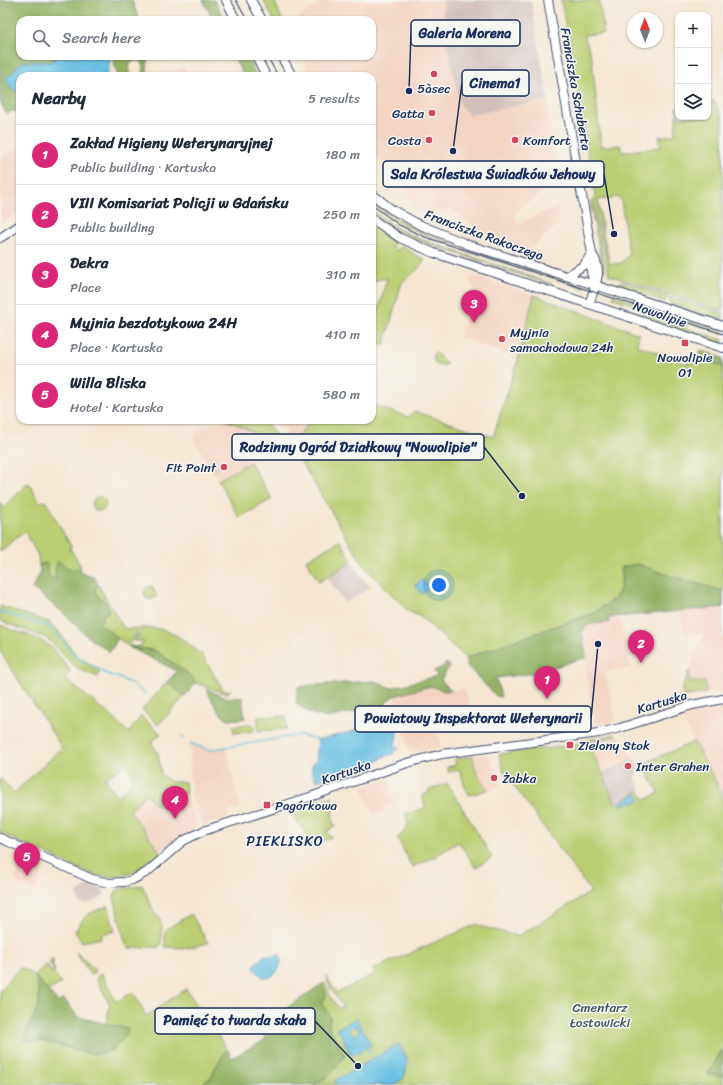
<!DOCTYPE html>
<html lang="en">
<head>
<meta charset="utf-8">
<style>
	:root { --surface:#fff; --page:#f6f6f7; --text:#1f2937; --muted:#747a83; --line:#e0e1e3; --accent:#db2777 }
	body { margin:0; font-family:Sriracha,sans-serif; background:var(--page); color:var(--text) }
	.controls { position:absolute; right:12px; top:12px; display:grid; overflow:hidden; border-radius:8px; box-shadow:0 1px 3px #0004 }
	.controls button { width:36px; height:36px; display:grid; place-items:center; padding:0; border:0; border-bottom:1px solid var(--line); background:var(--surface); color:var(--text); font:20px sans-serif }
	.compass { position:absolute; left:627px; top:12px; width:36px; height:36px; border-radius:50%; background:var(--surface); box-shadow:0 1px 3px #0004; rotate:359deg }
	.you { position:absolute; left:439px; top:585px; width:14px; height:14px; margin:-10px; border:3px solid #fff; border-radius:50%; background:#1a73e8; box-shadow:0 0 0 6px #1a73e833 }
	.badge { display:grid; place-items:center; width:26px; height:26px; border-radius:50%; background:var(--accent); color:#fff; font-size:13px; font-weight:700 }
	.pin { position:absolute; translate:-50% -33px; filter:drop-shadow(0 1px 2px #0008) }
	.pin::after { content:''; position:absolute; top:21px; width:14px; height:12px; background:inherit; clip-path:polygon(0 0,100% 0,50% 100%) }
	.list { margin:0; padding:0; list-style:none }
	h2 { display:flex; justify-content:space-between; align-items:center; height:52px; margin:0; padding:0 16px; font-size:17px }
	h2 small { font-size:13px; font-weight:400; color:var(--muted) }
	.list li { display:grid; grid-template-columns:26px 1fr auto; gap:12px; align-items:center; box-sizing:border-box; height:60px; padding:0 16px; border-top:1px solid var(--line) }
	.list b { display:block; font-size:15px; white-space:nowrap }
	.list p { margin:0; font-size:13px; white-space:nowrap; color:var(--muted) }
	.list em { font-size:13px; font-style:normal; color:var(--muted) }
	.icon { flex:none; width:22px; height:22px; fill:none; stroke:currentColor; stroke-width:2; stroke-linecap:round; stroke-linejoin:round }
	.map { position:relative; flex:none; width:723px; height:1085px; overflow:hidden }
	.search { position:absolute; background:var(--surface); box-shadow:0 1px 3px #0004; left:16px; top:16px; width:360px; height:44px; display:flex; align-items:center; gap:10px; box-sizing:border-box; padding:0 14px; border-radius:12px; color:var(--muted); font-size:15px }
	.panel { position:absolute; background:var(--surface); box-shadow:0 1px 3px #0004; left:16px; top:72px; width:360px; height:352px; border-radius:12px }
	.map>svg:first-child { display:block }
	.built { fill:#f4d3c0 }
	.industrial { fill:#d0c0bc }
	.green { fill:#bacd70; stroke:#6a7e67; fill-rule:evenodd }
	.forest { fill:#93b062; stroke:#577060 }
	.water { fill:#64bee1; stroke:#4076a0; fill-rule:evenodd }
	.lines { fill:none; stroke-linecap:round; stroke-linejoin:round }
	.stream { stroke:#64bee1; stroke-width:1.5 }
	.secondary-casing { stroke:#3c4a6f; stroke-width:10 }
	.secondary { stroke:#fff; stroke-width:8 }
	.tram { stroke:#1b2f5e; stroke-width:1 }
	.poi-dot { fill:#d1495b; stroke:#f6f6f2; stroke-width:1.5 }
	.labels { text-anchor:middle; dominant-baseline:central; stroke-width:3; stroke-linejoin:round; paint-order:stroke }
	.poi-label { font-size:13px; fill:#1b2f5e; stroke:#f6f6f2; text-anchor:start }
	.street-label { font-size:13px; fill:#1b2f5e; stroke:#f6f6f2 }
	.park-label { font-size:13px; fill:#435662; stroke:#f6f6f2 }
	.neighbourhood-label { font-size:14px; letter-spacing:1px; fill:#1b2f5e; stroke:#f6f6f2 }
	.leader { fill:none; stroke:#1b2f5e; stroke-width:1.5 }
	.callout-dot { fill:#1b2f5e; stroke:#f6f6f2; stroke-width:1.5 }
	.callout { fill:#f6f6f2; stroke:#1b2f5e; stroke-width:1.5 }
	.callout-label { font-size:14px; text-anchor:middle; font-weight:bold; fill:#1b2f5e }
</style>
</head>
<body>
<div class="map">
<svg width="723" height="1085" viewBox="0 0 723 1085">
	<rect width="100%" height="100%" fill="#f6f6f2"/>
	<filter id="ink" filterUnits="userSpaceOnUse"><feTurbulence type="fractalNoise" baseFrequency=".025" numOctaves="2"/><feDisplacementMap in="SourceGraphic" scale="8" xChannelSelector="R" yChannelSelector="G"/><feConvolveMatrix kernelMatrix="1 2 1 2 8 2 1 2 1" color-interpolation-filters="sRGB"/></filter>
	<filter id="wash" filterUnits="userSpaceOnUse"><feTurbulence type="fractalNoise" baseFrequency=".012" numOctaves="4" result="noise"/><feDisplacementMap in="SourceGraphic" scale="16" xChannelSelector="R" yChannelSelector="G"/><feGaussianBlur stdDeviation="0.9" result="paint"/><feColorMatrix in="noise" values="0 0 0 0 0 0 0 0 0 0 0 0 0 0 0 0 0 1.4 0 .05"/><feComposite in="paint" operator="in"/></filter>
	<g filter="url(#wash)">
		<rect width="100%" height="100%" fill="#f4e6d1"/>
		<path class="built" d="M 325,0 L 443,0 L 444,30 L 469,115 L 548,100 L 558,179 L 514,213 L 517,224 L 559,206 L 558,224 L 528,251 L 513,246 L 507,239 L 496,239 L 485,234 L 451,209 L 422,214 L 413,209 L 403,172 L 372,157 L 372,76 L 309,76 L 302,56 L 372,56 L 372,20 L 297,20 L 299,17 Z
			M 184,67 L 188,76 L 147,76 Z
			M 20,145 L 20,211 L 0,225 L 0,159 Z
			M 469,278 L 481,278 L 534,295 L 518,359 L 459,337 L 471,298 L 475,292 Z
			M 227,420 L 268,439 L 273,442 L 277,447 L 218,480 L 193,438 L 196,431 Z
			M 273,420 L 310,420 L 293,445 L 289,442 L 285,436 L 287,431 L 283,427 L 279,428 Z
			M 723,607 L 723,692 L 689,697 L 677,700 L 704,633 L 683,634 L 684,625 L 681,624 L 682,612 Z
			M 615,617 L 615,619 L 620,619 L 631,668 L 605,672 L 616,721 L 596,726 L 591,706 L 582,632 L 588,625 L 609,622 L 608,618 Z
			M 431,686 L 444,691 L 458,690 L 463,687 L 470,706 L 432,717 L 442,747 L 410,753 L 394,696 Z
			M 723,706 L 723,795 L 721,791 L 719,791 L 717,787 L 718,786 L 679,714 Z
			M 617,736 L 623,739 L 633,759 L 601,772 L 588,743 L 591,741 Z
			M 190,743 L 204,749 L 226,748 L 240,808 L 228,812 L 229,817 L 204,825 L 202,822 L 193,802 L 190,791 L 193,789 L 190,779 Z
			M 490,754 L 493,769 L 502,784 L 488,792 L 477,773 L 473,762 L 473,756 Z
			M 389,778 L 394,803 L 382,808 L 384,812 L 373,816 L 362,787 Z
			M 146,793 L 156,806 L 187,798 L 198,827 L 178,838 L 160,852 L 130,811 Z
			M 25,856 L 45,865 L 35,891 L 14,881 Z"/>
		<path class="industrial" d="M 443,0 L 531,0 L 548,100 L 469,115 L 460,104 L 444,30 Z
			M 352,561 L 360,576 L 371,587 L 345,603 L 327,577 Z
			M 633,759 L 638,768 L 635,778 L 641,788 L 616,804 L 601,773 Z
			M 91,884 L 103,890 L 105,894 L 96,901 L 86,904 L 80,903 L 76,893 Z"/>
		<path class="green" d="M 263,0 L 274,0 L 282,20 L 274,20 Z
			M 561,0 L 599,0 L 604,33 L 584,35 L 592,59 L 601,147 L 620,145 L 622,152 L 661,147 L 659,137 L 675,135 L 677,107 L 678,117 L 708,117 L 708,102 L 714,101 L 723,119 L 723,311 L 609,275 L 600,229 L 595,214 L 593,199 L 595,195 ZM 618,197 L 621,200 L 629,255 L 621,263 L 610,264 L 603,234 L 598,200 Z
			M 372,200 C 406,230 448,242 490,255 C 521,265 553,276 584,286 L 585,289 L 417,231 C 400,224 386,215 372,203 Z
			M 591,201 L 593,215 L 598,229 L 605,271 L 603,270 L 590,202 Z
			M 372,211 L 398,229 L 419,239 L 552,284 L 552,285 L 417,240 L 387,224 L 372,214 Z
			M 372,227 L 395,242 L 392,247 L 397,251 L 401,245 L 417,256 L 425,259 L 417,270 L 402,282 L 384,345 L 373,339 L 374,328 L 387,278 L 372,281 Z
			M 622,281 L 668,296 L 665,302 L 617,285 L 618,283 Z
			M 534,295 L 639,334 L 637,345 L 687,364 L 701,357 L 723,367 L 723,591 L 673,577 L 638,564 L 621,569 L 621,588 L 615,598 L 594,613 L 487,650 L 466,658 L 421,617 L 408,611 L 364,566 L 297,455 L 296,450 L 298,447 L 293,445 L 310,420 L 372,420 L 372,405 L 408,417 L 414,411 L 493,437 L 518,359 Z
			M 614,295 L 723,330 L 723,333 L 613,298 Z
			M 670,297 L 723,313 L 723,323 L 670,303 Z
			M 611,304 L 723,340 L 723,344 L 610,307 Z
			M 435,352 L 447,364 L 442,366 L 435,364 L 433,356 Z
			M 227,420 L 264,420 L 285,447 L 283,449 L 280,445 L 277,447 L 273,442 L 268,439 Z
			M 250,462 L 272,499 L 239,518 L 218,480 Z
			M 27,484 L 30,485 L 40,503 L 43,501 L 46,502 L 71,546 L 70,548 L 80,565 L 80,569 C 72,570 65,566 57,566 L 55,575 L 56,580 C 49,578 46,572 47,565 L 45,563 L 39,565 L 38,555 L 25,532 L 13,540 L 0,552 L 0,502 L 3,508 Z
			M92 504a7 7 0 1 1 14 0a7 7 0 1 1-14 0Z
			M 340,541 L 352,561 L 319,582 L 306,560 Z
			M 98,585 L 123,627 L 129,629 L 137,628 L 138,635 L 134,635 L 134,641 L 127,641 L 132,646 L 137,647 L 142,644 L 143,641 L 136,641 L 136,637 L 140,636 L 140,628 C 167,627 179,635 198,652 L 201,653 L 223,690 L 227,691 L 231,690 L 226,694 L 196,683 L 189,674 L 154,650 L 129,647 L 99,623 L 102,620 L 107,605 L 106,603 C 101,600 95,595 95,589 Z
			M 152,586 L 157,597 L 150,600 L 146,598 L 144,593 L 147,587 Z
			M 0,606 L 49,622 L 55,627 L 77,656 L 100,670 L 98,677 C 87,673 77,669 69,661 C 61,653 55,644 46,638 L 8,624 L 0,620 Z
			M 0,625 C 14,632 35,635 47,644 C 56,651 64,662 70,671 L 65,679 L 110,715 L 129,733 L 141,716 L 161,734 L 151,742 L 158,753 L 161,774 L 171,782 L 185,782 L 186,794 L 182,794 L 182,800 L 156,806 L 146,793 L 130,811 L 161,853 C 149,864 136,874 119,876 C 95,880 71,865 50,855 C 33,848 17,840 0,833 L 0,778 L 14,793 L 62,748 L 0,651 ZM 126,764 L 132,773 L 133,780 L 125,790 L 118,796 L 105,779 Z
			M 689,671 L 690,682 L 705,682 L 706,693 L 684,696 L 682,689 Z
			M 167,682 L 185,696 L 158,725 L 142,710 Z
			M 286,716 L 287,729 L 258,731 L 258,717 Z
			M 253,724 L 254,731 L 234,733 L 233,726 Z
			M 617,736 L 591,741 L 588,743 L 616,804 L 639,790 L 645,800 L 659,793 L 642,764 L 694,742 L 718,786 L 717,787 L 719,791 L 721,791 L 723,795 L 723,1048 L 708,1074 L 723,1077 L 723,1085 L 313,1085 L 327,1077 L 345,1056 L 329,1028 L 330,1017 L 321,1002 L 326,994 L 322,984 L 325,983 L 330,996 L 339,1009 L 343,1007 L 330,988 L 326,976 L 337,993 L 375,974 L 373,969 L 477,924 L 479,926 L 518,936 L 591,892 L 504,772 L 499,754 L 547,748 L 548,750 L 551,749 L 550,748 L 572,745 L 591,739 L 615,734 Z
			M 473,756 C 473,769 481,780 488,790 L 469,795 L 465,787 L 460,770 L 448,772 L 447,767 L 456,765 L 455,759 Z
			M 447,783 L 492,857 L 476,868 L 459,842 L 437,855 L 437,856 L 412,867 L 397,837 L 403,834 L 408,823 L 405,814 L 425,808 L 422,795 L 427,794 L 429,790 Z
			M 329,797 L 332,797 L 333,824 L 336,826 L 327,831 L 331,837 L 314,846 L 292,814 L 290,809 Z
			M 142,885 L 156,916 L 159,917 L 162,926 L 161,944 L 159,947 L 129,948 L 126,945 L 114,897 L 117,890 Z
			M 108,906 L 115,931 L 101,934 L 101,938 L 82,942 L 75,932 C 85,914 88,913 108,906 Z
			M 191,914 L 208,943 L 187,948 L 165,947 L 165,931 L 168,928 Z
			M 76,952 L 95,970 L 91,976 Z
			M 52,958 L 54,962 L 52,963 L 55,971 L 53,972 L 61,983 L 48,991 L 36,977 L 39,992 L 39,1004 L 23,1039 L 25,1041 L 43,1041 L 85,1052 L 98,1054 L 113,1050 L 128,1029 L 106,1024 L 110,1005 L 96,978 L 101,973 L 116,1002 L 133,992 L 146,1016 L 186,989 L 227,1049 L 214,1070 L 211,1078 L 205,1081 L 203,1085 L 0,1085 L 0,991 L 20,967 L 35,976 L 46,964 L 51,972 L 54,971 L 49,961 Z"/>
		<path class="forest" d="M 0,0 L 132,0 L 139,20 L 20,20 L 20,56 L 58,56 L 51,62 L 22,62 L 18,93 L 20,93 L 20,112 L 10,111 L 8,114 L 6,113 L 0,101 Z
			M 203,0 L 214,0 L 225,20 L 213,20 Z
			M 114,56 L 148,56 L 147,76 L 143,72 L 143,63 L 136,60 L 130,63 L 129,74 L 127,76 L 118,76 L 114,65 Z
			M 233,56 L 246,56 L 257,76 L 244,76 Z
			M 700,350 L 723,358 L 723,367 L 701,357 Z
			M 58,561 C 66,567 71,570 80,569 L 83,574 L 94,577 L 98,585 L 95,589 C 95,596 102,599 106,603 L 109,612 L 104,614 L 102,620 L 99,623 L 118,638 L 110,652 L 90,639 L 61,611 L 32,588 L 40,574 L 39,565 L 46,563 C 49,569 44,576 56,580 L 55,569 Z
			M 638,564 L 673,577 L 723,591 L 723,607 L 615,617 L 608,618 L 609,622 L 588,625 L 582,632 L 586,658 L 576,660 L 535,674 L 535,673 L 496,678 L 501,697 L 496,696 L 466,665 L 466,658 L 487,650 L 594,613 L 616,598 L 621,588 L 622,567 Z
			M 129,647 L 154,650 L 189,674 L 196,683 L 185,696 L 167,682 L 177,671 Z
			M 446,663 L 450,666 L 445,673 L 441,680 L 451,690 L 444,691 L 431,686 L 394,696 L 387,701 L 385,706 L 326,718 L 309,713 L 296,703 L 298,687 L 312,685 L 375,681 L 391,688 L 437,676 L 434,671 L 444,666 Z
			M 206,689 L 226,698 L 233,697 L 243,698 L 243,706 L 245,718 C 240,719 234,720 229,719 C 220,718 210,697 206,689 Z
			M 35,977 L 58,1002 L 64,999 L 78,1017 L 128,1029 C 126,1036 123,1039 118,1044 C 99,1065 67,1045 44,1041 C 38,1040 31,1041 25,1041 L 23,1040 L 39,1004 L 39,992 Z
			M 322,984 L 326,994 L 326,998 L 321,1002 L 330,1017 L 329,1028 L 345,1056 L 327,1077 L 313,1085 L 203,1085 L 205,1081 L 211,1078 L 214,1070 L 227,1049 L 232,1058 L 266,1039 L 259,1027 Z
			M 723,1048 L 723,1077 L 708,1075 Z"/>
		<path class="water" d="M 58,56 L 111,56 L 107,76 L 20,76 L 20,93 L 11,89 L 6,79 L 22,62 L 51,62 Z
			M 422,580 L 429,588 L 422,594 L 415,585 Z
			M 381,723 L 391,723 L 397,733 L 395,747 L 398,747 L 399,749 L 395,750 L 393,754 L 382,757 L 380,760 L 316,781 C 312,773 308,768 316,761 L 318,740 L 350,732 Z
			M 637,793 L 640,799 L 635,803 L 631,801 L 622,806 L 621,803 Z
			M 279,953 C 286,964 273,982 263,977 C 260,976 257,971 254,968 L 255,964 L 264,955 L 274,956 Z
			M 357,1018 L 371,1045 L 351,1056 C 346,1047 344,1035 336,1029 ZM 354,1026 L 357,1027 L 359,1030 L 357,1034 L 354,1035 L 351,1034 L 349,1030 L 351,1027 Z
			M 399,1044 L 408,1061 L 404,1078 L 394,1085 L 339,1085 L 334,1081 Z"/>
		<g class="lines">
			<path class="stream" d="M 214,467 L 216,469
				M 0,612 L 48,626 L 57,634 L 76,657 L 105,673 L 119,678 L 130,683 L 146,694
				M 181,736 L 185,739
				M 190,743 L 209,750 L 300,735 L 318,740
				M 367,1047 L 371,1055
				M 372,1057 L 373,1059"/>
		</g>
	</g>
	<g filter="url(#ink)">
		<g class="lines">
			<defs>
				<path id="secondary" d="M 226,0 L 236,20
					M 251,0 L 262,20
					M 548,0 L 592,254 C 589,266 591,275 595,286
					M 256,56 L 266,76
					M 281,56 L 292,76
					M 372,194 L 391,209 L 418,224 L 469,245 L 723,326
					M 372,219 L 400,238 L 434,253 L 723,348
					M 0,238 L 20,225
					M 567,276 L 584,265 L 590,256
					M 589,304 C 595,286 604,271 592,254
					M 0,838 L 92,879 L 109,883 L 124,882 L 132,880 L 147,872 L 183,841 L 203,831 L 310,797 L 407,763 L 442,754 L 599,733 L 620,728 L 692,705 L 723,699"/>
			</defs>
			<use href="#secondary" class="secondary-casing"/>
			<use href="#secondary" class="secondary"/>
			<path class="tram" d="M 236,0 L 247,20
				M 267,56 L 278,76
				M 372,205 L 399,225 L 425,237 L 723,334"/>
		</g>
	</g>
	<g class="poi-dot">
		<circle cx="434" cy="74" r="4"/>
		<circle cx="432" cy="113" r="4"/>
		<circle cx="429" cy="140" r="4"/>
		<circle cx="515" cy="140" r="4"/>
		<circle cx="502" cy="339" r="4"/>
		<rect x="681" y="339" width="8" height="8" rx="2"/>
		<circle cx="224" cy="467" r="4"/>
		<rect x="566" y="741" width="8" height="8" rx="2"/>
		<circle cx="628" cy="766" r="4"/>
		<circle cx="494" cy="778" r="4"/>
		<rect x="263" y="801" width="8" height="8" rx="2"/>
	</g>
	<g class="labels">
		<g class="poi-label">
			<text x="434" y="88" text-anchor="middle">5àsec</text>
			<text x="424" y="113" text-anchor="end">Gatta</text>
			<text x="421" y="140" text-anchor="end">Costa</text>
			<text x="523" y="140">Komfort</text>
			<text x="510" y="332">Myjnia<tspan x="510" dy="15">samochodowa 24h</tspan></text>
			<text x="685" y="357" text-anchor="middle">Nowolipie<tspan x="685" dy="15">01</tspan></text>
			<text x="216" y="467" text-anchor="end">Fit Point</text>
			<text x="578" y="745">Zielony Stok</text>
			<text x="636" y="766">Inter Grahen</text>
			<text x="502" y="778">Żabka</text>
			<text x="275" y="805">Pagórkowa</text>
		</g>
		<g class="street-label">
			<text transform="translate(576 89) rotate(80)">Franciszka Schuberta</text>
			<text transform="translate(484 235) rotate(20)">Franciszka Rakoczego</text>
			<text transform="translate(660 314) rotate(19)">Nowolipie</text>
			<text transform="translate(662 702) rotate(-17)">Kartuska</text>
			<text transform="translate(346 772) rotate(-19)">Kartuska</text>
		</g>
		<g class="park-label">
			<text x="600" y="1007">Cmentarz<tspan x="600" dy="15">Łostowicki</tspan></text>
		</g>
		<g class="neighbourhood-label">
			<text x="285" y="841">PIEKLISKO</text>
		</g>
	</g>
	<path class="leader" d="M409 91L411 33M453 151L462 83M614 234L604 174M522 496L484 447M598 644L591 719M358 1066L315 1021"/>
	<g class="callout-dot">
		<circle cx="409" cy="91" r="4"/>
		<circle cx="453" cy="151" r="4"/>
		<circle cx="614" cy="234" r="4"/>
		<circle cx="522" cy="496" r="4"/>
		<circle cx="598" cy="644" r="4"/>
		<circle cx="358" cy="1066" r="4"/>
	</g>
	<g class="callout">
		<rect x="411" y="20" width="109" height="26" rx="4"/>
		<rect x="462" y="70" width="67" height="26" rx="4"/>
		<rect x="383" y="161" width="221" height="26" rx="4"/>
		<rect x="232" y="434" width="252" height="26" rx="4"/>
		<rect x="355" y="706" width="236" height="26" rx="4"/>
		<rect x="155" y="1008" width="160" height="26" rx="4"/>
	</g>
	<g class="callout-label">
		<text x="465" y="38">Galeria Morena</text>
		<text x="495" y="88">Cinema1</text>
		<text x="493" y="179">Sala Królestwa Świadków Jehowy</text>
		<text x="358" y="452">Rodzinny Ogród Działkowy "Nowolipie"</text>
		<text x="473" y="723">Powiatowy Inspektorat Weterynarii</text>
		<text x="235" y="1025">Pamięć to twarda skała</text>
	</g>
</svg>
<div class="controls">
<button>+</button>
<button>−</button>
<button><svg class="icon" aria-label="layers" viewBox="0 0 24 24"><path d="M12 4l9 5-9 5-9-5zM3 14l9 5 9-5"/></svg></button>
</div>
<svg class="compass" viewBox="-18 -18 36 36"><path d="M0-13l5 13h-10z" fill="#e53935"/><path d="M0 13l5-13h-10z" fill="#747a83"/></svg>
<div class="you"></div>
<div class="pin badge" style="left:547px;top:699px">1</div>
<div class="pin badge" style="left:641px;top:663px">2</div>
<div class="pin badge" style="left:474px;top:323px">3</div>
<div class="pin badge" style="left:175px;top:819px">4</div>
<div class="pin badge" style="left:27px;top:876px">5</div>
<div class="search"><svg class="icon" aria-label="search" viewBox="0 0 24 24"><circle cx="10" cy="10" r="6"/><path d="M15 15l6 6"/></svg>Search here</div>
<section class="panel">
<h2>Nearby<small>5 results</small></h2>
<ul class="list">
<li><span class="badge">1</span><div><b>Zakład Higieny Weterynaryjnej</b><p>Public building · Kartuska</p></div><em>180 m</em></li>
<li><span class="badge">2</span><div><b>VIII Komisariat Policji w Gdańsku</b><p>Public building</p></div><em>250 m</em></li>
<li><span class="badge">3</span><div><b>Dekra</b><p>Place</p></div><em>310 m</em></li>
<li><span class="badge">4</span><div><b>Myjnia bezdotykowa 24H</b><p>Place · Kartuska</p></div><em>410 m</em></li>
<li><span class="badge">5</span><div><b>Willa Bliska</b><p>Hotel · Kartuska</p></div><em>580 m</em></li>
</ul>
</section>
</div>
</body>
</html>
